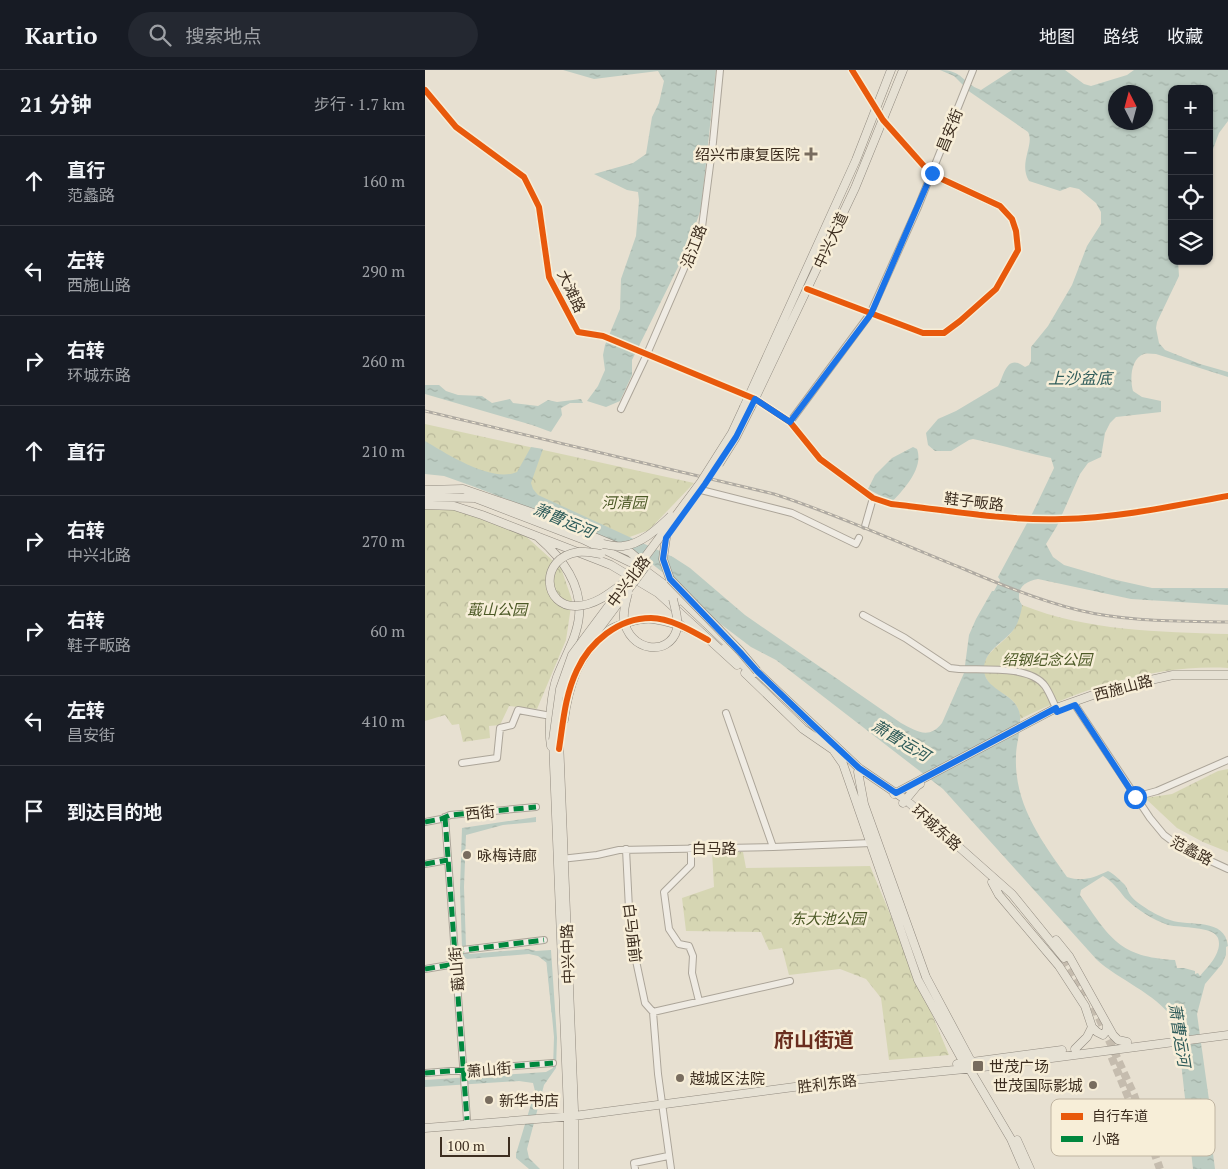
<!DOCTYPE html>
<html lang="zh">
<head>
<meta charset="utf-8">
<style>
	:root { --surface:#171b24; --page:#242831; --text:#f1f3f6; --muted:#9ea1a6; --line:#363941 }
	body { margin:0; font-family:"PT Serif","Noto Sans SC",serif; background:var(--page); color:var(--text) }
	.controls { position:absolute; right:15px; top:15px; display:grid; overflow:hidden; border-radius:10px; box-shadow:0 1px 4px #0004 }
	.controls button { width:45px; height:45px; display:grid; place-items:center; padding:0; border:0; border-bottom:1px solid var(--line); background:var(--surface); color:var(--text); font:25px sans-serif }
	.compass { position:absolute; left:683px; top:15px; width:45px; height:45px; border-radius:50%; background:var(--surface); box-shadow:0 1px 4px #0004; rotate:354deg }
	.scale { position:absolute; left:15px; bottom:12px; width:70px; box-sizing:border-box; padding-left:5px; border:2px solid #3d2e20; border-top:0; font-size:14px; line-height:18px; white-space:nowrap; color:#3d2e20; -webkit-text-stroke:4px #f7eed8; paint-order:stroke }
	.stop { position:absolute; width:15px; height:15px; margin:-11px; border:4px solid #1a73e8; border-radius:50%; background:#fff }
	.stop.end { background:#1a73e8; border-color:#fff; box-shadow:0 1px 5px #0008 }
	.list { margin:0; padding:0; list-style:none }
	h2 { display:flex; justify-content:space-between; align-items:center; height:65px; margin:0; padding:0 20px; font-size:21px }
	h2 small { font-size:16px; font-weight:400; color:var(--muted) }
	.list li { display:grid; grid-template-columns:32px 1fr auto; gap:15px; align-items:center; box-sizing:border-box; height:90px; padding:0 20px; border-top:1px solid var(--line) }
	.list b { display:block; font-size:19px; white-space:nowrap }
	.list p { margin:0; font-size:16px; white-space:nowrap; color:var(--muted) }
	.list em { font-size:16px; font-style:normal; color:var(--muted) }
	.icon { flex:none; width:28px; height:28px; fill:none; stroke:currentColor; stroke-width:2; stroke-linecap:round; stroke-linejoin:round }
	.map { position:relative; flex:none; width:803px; height:1099px; overflow:hidden }
	header { display:flex; align-items:center; gap:30px; box-sizing:border-box; height:70px; padding:0 25px; background:var(--surface); border-bottom:1px solid var(--line) }
	header strong { font-size:24px }
	nav { display:flex; gap:28px; margin-inline-start:auto; font-size:18px }
	.search { width:350px; height:45px; background:var(--page); display:flex; align-items:center; gap:12px; box-sizing:border-box; padding:0 18px; border-radius:28px; color:var(--muted); font-size:19px }
	main { display:flex }
	aside { flex:1; background:var(--surface) }
	.map>svg:first-child { display:block }
	.park { fill:url(#park-crowns) }
	.water { fill:url(#water-ripples); fill-rule:evenodd }
	.lines { fill:none; stroke-linecap:round; stroke-linejoin:round }
	.stream { stroke:#bcccc2; stroke-width:1 }
	.major-tunnel { stroke:#c5bcae; stroke-width:8; stroke-dasharray:8 4; stroke-linecap:butt }
	.minor-casing { stroke:#aca599; stroke-width:8 }
	.major-casing { stroke:#928b80; stroke-width:9 }
	.minor { stroke:#efebe3; stroke-width:6 }
	.major { stroke:#e6e1d4; stroke-width:8 }
	.rail-casing { stroke:#afaaa2; stroke-width:3 }
	.rail { stroke:#f7eed8; stroke-width:1; stroke-dasharray:4; stroke-linecap:butt }
	.major-bridge-casing { stroke:#928b80; stroke-width:9; stroke-linecap:butt }
	.major-bridge { stroke:#e6e1d4; stroke-width:8 }
	.quiet { stroke:#00873e; stroke-width:5; stroke-dasharray:10 5; stroke-linecap:butt }
	.cycleway-casing { stroke:#f7eed8; stroke-width:9 }
	.cycleway { stroke:#e8590c; stroke-width:6 }
	.route { stroke:#1a73e8; stroke-width:6 }
	.poi-dot { fill:#786c5e; stroke:#f7eed8; stroke-width:2 }
	.labels { text-anchor:middle; dominant-baseline:central; stroke-width:5; stroke-linejoin:round; paint-order:stroke }
	.street-label { font-size:15px; fill:#3d2e20; stroke:#f7eed8 }
	.poi-label { font-size:15px; fill:#3d2e20; stroke:#f7eed8; text-anchor:start }
	.park-label { font-size:15px; font-style:italic; fill:#4c5926; stroke:#f7eed8 }
	.water-label { font-size:16px; font-style:italic; fill:#2f5c5a; stroke:#f7eed8 }
	.district-label { font-size:20px; font-weight:bold; fill:#6a2e1f; stroke:#f7eed8 }
	.key { fill:#f7eed8; stroke:#bfb4a1; stroke-width:1 }
	.key-label { font-size:14px; fill:#3d2e20 }
</style>
</head>
<body>
<header>
<strong>Kartio</strong>
<div class="search"><svg class="icon" aria-label="search" viewBox="0 0 24 24"><circle cx="10" cy="10" r="6"/><path d="M15 15l6 6"/></svg>搜索地点</div>
<nav><a>地图</a><a>路线</a><a>收藏</a></nav>
</header>
<main>
<aside>
<h2>21 分钟<small>步行 · 1.7 km</small></h2>
<ul class="list">
<li><svg class="icon" aria-label="ahead" viewBox="0 0 24 24"><path d="M12 20V5M6 11l6-6 6 6"/></svg><div><b>直行</b><p>范蠡路</p></div><em>160 m</em></li>
<li><svg class="icon" aria-label="left" viewBox="0 0 24 24"><path d="M17 20v-9H6M10 6l-5 5 5 5"/></svg><div><b>左转</b><p>西施山路</p></div><em>290 m</em></li>
<li><svg class="icon" aria-label="right" viewBox="0 0 24 24"><path d="M7 20v-9h11M14 6l5 5-5 5"/></svg><div><b>右转</b><p>环城东路</p></div><em>260 m</em></li>
<li><svg class="icon" aria-label="ahead" viewBox="0 0 24 24"><path d="M12 20V5M6 11l6-6 6 6"/></svg><div><b>直行</b></div><em>210 m</em></li>
<li><svg class="icon" aria-label="right" viewBox="0 0 24 24"><path d="M7 20v-9h11M14 6l5 5-5 5"/></svg><div><b>右转</b><p>中兴北路</p></div><em>270 m</em></li>
<li><svg class="icon" aria-label="right" viewBox="0 0 24 24"><path d="M7 20v-9h11M14 6l5 5-5 5"/></svg><div><b>右转</b><p>鞋子畈路</p></div><em>60 m</em></li>
<li><svg class="icon" aria-label="left" viewBox="0 0 24 24"><path d="M17 20v-9H6M10 6l-5 5 5 5"/></svg><div><b>左转</b><p>昌安街</p></div><em>410 m</em></li>
<li><svg class="icon" aria-label="arrive" viewBox="0 0 24 24"><path d="M6 21V4h12l-3 4 3 4H6"/></svg><div><b>到达目的地</b></div></li>
</ul>
</aside>
<div class="map">
<svg width="803" height="1099" viewBox="0 0 803 1099">
	<defs>
		<pattern id="park-crowns" width="20" height="18" patternUnits="userSpaceOnUse" patternTransform="scale(1.25)"><rect width="20" height="18" fill="#d6d6b3"/><path d="M2 6a3 3 0 1 1 6 0M12 15a3 3 0 1 1 6 0" fill="none" stroke="#b9b89a"/></pattern>
		<pattern id="water-ripples" width="26" height="14" patternUnits="userSpaceOnUse" patternTransform="scale(1.25)"><rect width="26" height="14" fill="#bcccc2"/><path d="M2 4q2-2 4 0t4 0M15 11q2-2 4 0t4 0" fill="none" stroke="#a2b0a6"/></pattern>
	</defs>
	<rect width="100%" height="100%" fill="#e7e0d1"/>
	<path class="park" d="M 0,354 L 269,413 L 224,460 L 199,469 L 0,382 Z
		M 17,435 L 94,460 L 136,498 L 147,530 L 141,570 L 112,639 L 84,636 L 75,655 L 64,656 L 65,668 L 38,672 L 34,654 L 27,655 L 20,645 L 0,651 L 0,436 Z
		M 597,535 C 662,561 734,562 803,564 L 803,598 C 732,594 658,618 595,649 C 593,623 573,627 562,610 C 548,586 579,575 588,560 C 593,552 595,543 597,535 Z
		M 803,699 L 803,782 L 778,772 L 752,758 L 720,728 L 747,724 L 793,701 Z
		M 287,782 L 318,782 L 321,798 L 445,796 L 524,985 L 464,990 L 456,928 L 441,909 L 415,899 L 364,905 L 357,878 L 344,880 L 336,862 L 261,861 L 257,828 L 289,817 Z"/>
	<path class="water" d="M 138,0 L 291,0 L 276,139 L 262,179 L 207,290 L 207,305 L 195,331 L 181,337 L 162,331 L 173,316 L 180,300 L 178,285 L 180,275 L 195,239 L 196,209 L 211,166 L 214,130 L 213,122 L 202,120 L 169,104 L 208,93 L 221,84 L 227,47 L 234,33 L 239,11 L 233,1 L 169,9 Z
		M 515,0 C 538,0 537,13 556,20 L 587,0 L 640,0 L 659,14 L 666,16 L 702,5 L 709,0 L 803,0 L 803,51 L 794,63 L 784,90 L 784,19 L 747,19 L 747,191 L 753,191 L 754,206 L 732,252 L 731,258 L 734,273 L 740,280 L 775,294 L 803,302 L 803,307 L 731,284 C 727,284 722,283 719,284 C 705,289 705,310 708,321 L 717,327 L 736,331 L 736,342 L 691,347 L 685,353 L 680,363 L 676,387 L 663,393 L 655,404 L 632,456 L 621,474 L 628,487 L 639,495 L 687,509 L 727,518 L 803,518 L 803,535 L 706,529 L 613,509 C 602,511 593,516 594,528 C 594,531 596,533 597,535 C 597,540 594,549 592,554 C 584,571 559,578 559,599 C 559,620 588,622 594,641 C 598,655 591,672 591,686 C 589,734 616,770 642,807 C 658,812 668,808 683,801 C 688,803 696,811 700,815 C 703,819 703,823 706,826 C 712,834 734,847 745,850 C 765,857 800,847 803,876 L 801,877 L 801,885 L 797,894 L 780,914 L 772,944 L 784,1030 L 783,1045 L 790,1099 L 768,1099 L 752,957 C 741,928 695,911 672,890 L 518,719 L 351,590 L 326,577 L 289,549 L 255,516 L 217,486 L 128,447 L 47,416 L 19,406 L 0,404 L 0,371 C 22,384 67,413 92,402 L 106,377 L 118,379 L 106,413 L 108,419 L 113,425 L 248,487 L 265,498 L 320,545 L 476,653 C 491,661 504,670 517,653 L 539,603 L 544,565 L 551,549 L 567,521 L 569,521 L 575,510 L 573,507 L 608,442 L 629,398 L 626,388 C 599,383 575,374 548,369 L 544,370 L 526,381 L 510,381 L 503,375 L 501,363 L 513,349 L 531,341 L 573,316 C 578,309 580,289 593,293 C 596,294 598,296 600,297 L 604,295 L 606,291 L 606,277 L 623,256 L 647,215 L 662,176 L 676,154 L 676,142 L 671,133 L 654,119 L 645,117 L 635,121 L 604,111 C 593,93 610,74 603,62 L 545,22 L 529,6 ZM 690,22 L 720,22 L 720,52 L 690,52 ZM 678,806 C 688,812 693,819 700,828 C 711,839 728,850 743,855 C 756,858 788,856 793,868 C 798,882 783,897 775,906 L 773,903 L 770,904 L 770,901 L 759,898 L 752,898 L 750,890 C 694,887 685,868 655,825 L 656,820 Z
		M 0,315 L 14,315 L 21,321 L 33,325 L 57,326 L 67,333 L 85,329 L 88,333 L 113,336 L 123,330 L 132,332 L 156,329 L 158,333 L 145,333 L 136,338 L 137,345 L 126,362 L 107,355 L 0,324 Z
		M 488,377 L 492,379 C 499,398 479,419 467,432 L 443,419 L 450,405 L 467,388 Z
		M 111,747 L 111,752 L 78,755 L 41,765 L 39,817 L 41,877 L 44,884 L 103,879 L 111,881 L 126,880 L 132,968 L 131,998 L 119,1015 L 102,1079 L 104,1088 L 115,1099 L 104,1099 L 91,1088 L 91,1084 L 110,1021 L 108,1013 L 94,1011 L 0,1017 L 0,1010 L 121,1002 L 128,998 L 129,967 L 122,893 L 113,886 L 104,884 L 42,889 L 38,886 L 37,878 L 35,818 L 37,758 Z"/>
	<g class="lines">
		<path class="stream" d="M 122,893 L 127,942"/>
		<path class="major-tunnel" d="M 639,888 L 662,925
			M 669,937 L 709,1025 L 735,1099
			M 682,976 L 716,1058"/>
		<defs>
			<path id="minor" d="M 0,20 L 31,57 L 99,107 L 114,137 L 124,207 L 153,262 L 178,266 L 330,329 L 365,352 L 395,389 L 448,428 L 466,434 C 522,440 580,451 637,449 C 692,448 748,436 803,426
				M 382,219 L 498,263 L 519,263 L 535,251 L 571,219 L 593,180 L 591,161 L 587,149 L 575,136 L 506,104 L 458,50 L 427,0
				M 196,339 L 222,284 L 277,157 L 288,72 L 295,0
				M 365,352 L 445,244 L 493,137 L 548,0
				M 276,420 L 367,443 L 431,474 L 434,468
				M 440,456 L 448,428
				M 438,545 L 480,568 L 525,598 L 534,599 C 557,600 605,595 620,616 C 625,623 628,632 632,640
				M 650,635 L 725,748 L 739,765 L 755,777 L 803,799
				M 301,643 L 348,777
				M 37,693 L 72,688 L 75,658 L 87,655 L 93,640 L 126,646
				M 710,727 L 732,721 L 803,690
				M 20,747 L 42,1050
				M 0,752 L 16,749 L 25,745 L 111,737
				M 266,778 L 266,795 L 239,822 L 244,859 L 254,874 L 264,876 L 268,886 L 267,903 L 274,931
				M 201,779 L 204,839 L 210,886 L 220,933 L 228,942
				M 136,789 L 172,785 L 194,780 L 348,777 L 446,773
				M 0,794 L 23,790
				M 29,881 L 119,870
				M 0,899 L 30,894
				M 0,1003 L 128,993
				M 210,1099 L 209,1093 L 243,1086
				M 246,1099 L 233,1004 L 228,942 L 365,911"/>
			<path id="major" d="M 319,337 L 431,90 L 466,0
				M 326,337 L 430,118 L 478,0
				M 0,420 L 38,419 L 126,449 L 205,482 L 220,495
				M 0,427 L 50,428 L 157,469 L 217,498 L 244,518 L 308,579
				M 0,435 L 29,436 L 57,445 L 186,495 L 233,523 L 312,595
				M 114,468 C 137,488 157,514 154,546 C 152,568 139,588 132,607 C 126,623 123,659 126,676
				M 241,468 L 238,489 L 245,509
				M 212,501 L 252,532
				M 300,578 L 328,604
				M 327,597 L 434,698 L 481,730 L 587,824 L 639,888
				M 320,603 L 378,659 L 407,679
				M 139,650 C 141,634 145,617 151,602 C 157,588 169,571 181,562 C 191,555 216,547 228,549 C 243,551 258,556 272,563
				M 128,670 L 143,1041 L 143,1099
				M 134,670 L 149,1040 L 149,1099
				M 409,681 L 418,694 L 493,910 L 539,993 L 544,998 L 586,1069 L 599,1099
				M 434,698 L 433,702 L 439,734 L 501,907 L 548,995
				M 469,724 L 631,638 L 685,619 L 748,605 L 803,605
				M 478,733 L 492,716 L 495,714
				M 567,812 L 574,825 L 634,896 L 660,936 L 667,957 L 662,967 L 650,979
				M 631,870 L 644,886 L 688,965 L 693,970 L 702,972
				M 667,957 L 672,962 L 678,965 L 682,960 L 682,955
				M 532,994 L 637,980
				M 0,1058 L 149,1046 L 407,1012 L 550,998 L 803,965
				M 592,1070 L 605,1099"/>
		</defs>
		<use href="#minor" class="minor-casing"/>
		<use href="#major" class="major-casing"/>
		<use href="#minor" class="minor"/>
		<use href="#major" class="major"/>
		<defs>
			<path id="rail" d="M 0,341 L 349,424 C 414,445 476,474 539,499 C 576,515 613,530 653,540 C 702,552 753,551 803,552"/>
		</defs>
		<use href="#rail" class="rail-casing"/>
		<use href="#rail" class="rail"/>
		<defs>
			<path id="major-bridge" d="M 294,394 L 311,367 L 326,337
				M 178,474 C 184,475 192,477 198,476 C 217,474 233,458 246,446
				M 176,484 C 169,483 160,481 153,482 C 113,488 118,538 152,536 C 170,535 184,524 197,514
				M 245,509 L 315,581 L 332,601
				M 203,523 C 201,531 198,540 199,549 C 203,581 244,588 252,559 C 254,549 250,539 248,529
				M 140,623 L 153,587 L 223,493
				M 128,670 L 135,619 L 147,585 L 276,412 L 307,363 L 319,337
				M 134,670 L 137,644"/>
		</defs>
		<use href="#major-bridge" class="major-bridge-casing"/>
		<use href="#major-bridge" class="major-bridge"/>
		<path class="quiet" d="M 20,747 L 42,1050
			M 0,752 L 16,749 L 25,745 L 111,737
			M 0,794 L 23,790
			M 29,881 L 119,870
			M 0,899 L 30,894
			M 0,1003 L 128,993"/>
		<defs>
			<path id="cycleway" d="M 0,20 L 31,57 L 99,107 L 114,137 L 124,207 L 153,262 L 178,266 L 330,329 L 365,352 L 395,389 L 448,428 L 466,434 C 522,440 580,451 637,449 C 692,448 748,436 803,426
				M 382,219 L 498,263 L 519,263 L 535,251 L 571,219 L 593,180 L 591,161 L 587,149 L 575,136 L 506,104 L 458,50 L 427,0
				M 134,679 C 138,653 140,625 152,600 C 165,572 193,548 226,548 C 245,548 267,561 283,570"/>
		</defs>
		<use href="#cycleway" class="cycleway-casing"/>
		<use href="#cycleway" class="cycleway"/>
	</g>
	<g class="lines">
		<path class="route" d="M 507,103 L 446,244 L 365,352 L 330,329 L 311,367 L 280,414 L 241,468 L 238,489 L 245,509 L 315,582 L 332,601 L 388,655 L 434,698 L 471,723 L 631,638 L 632,642 L 650,635 L 710,727"/>
	</g>
	<g class="poi-dot">
		<path d="M383.5 76.5h5v5h5v5h-5v5h-5v-5h-5v-5h5z"/>
		<circle cx="42" cy="785" r="5"/>
		<rect x="547" y="990" width="12" height="12" rx="2.5"/>
		<circle cx="255" cy="1008" r="5"/>
		<circle cx="668" cy="1015" r="5"/>
		<circle cx="64" cy="1030" r="5"/>
	</g>
	<g class="labels">
		<g class="street-label">
			<text transform="translate(524 60) rotate(-68)">昌安街</text>
			<text transform="translate(405 170) rotate(-65)">中兴大道</text>
			<text transform="translate(268 176) rotate(-69)">沿江路</text>
			<text transform="translate(147 221) rotate(65)">大滩路</text>
			<text transform="translate(549 431) rotate(7)">鞋子畈路</text>
			<text transform="translate(203 511) rotate(-53)">中兴北路</text>
			<text transform="translate(698 617) rotate(-15)">西施山路</text>
			<text transform="translate(55 742) rotate(-6)">西街</text>
			<text transform="translate(512 757) rotate(42)">环城东路</text>
			<text x="289" y="778">白马路</text>
			<text transform="translate(767 780) rotate(28)">范蠡路</text>
			<text transform="translate(208 863) rotate(83)">白马庙前</text>
			<text transform="translate(142 884) rotate(-92)">中兴中路</text>
			<text transform="translate(31 899) rotate(-95)">蕺山街</text>
			<text transform="translate(64 999) rotate(-5)">萧山街</text>
			<text transform="translate(402 1013) rotate(-7)">胜利东路</text>
		</g>
		<g class="poi-label">
			<text x="375" y="84" text-anchor="end">绍兴市康复医院</text>
			<text x="52" y="785">咏梅诗廊</text>
			<text x="564" y="996">世茂广场</text>
			<text x="265" y="1008">越城区法院</text>
			<text x="658" y="1015" text-anchor="end">世茂国际影城</text>
			<text x="74" y="1030">新华书店</text>
		</g>
		<g class="park-label">
			<text x="199" y="432">河清园</text>
			<text x="72" y="539">蕺山公园</text>
			<text x="622" y="589">绍钢纪念公园</text>
			<text x="403" y="848">东大池公园</text>
		</g>
		<g class="water-label">
			<text x="655" y="308">上沙盆底</text>
			<text transform="translate(139 450) rotate(23)">萧曹运河</text>
			<text transform="translate(476 670) rotate(31)">萧曹运河</text>
			<text transform="translate(755 965) rotate(81)">萧曹运河</text>
		</g>
		<g class="district-label">
			<text x="389" y="969">府山街道</text>
		</g>
	</g>
	<rect x="626" y="1029" width="164" height="57" rx="8" class="key"/>
	<rect x="636" y="1043" width="22" height="7" fill="#e8590c"/>
	<rect x="636" y="1066" width="22" height="6" fill="#00873e"/>
	<g class="key-label">
		<text x="667" y="1051">自行车道</text>
		<text x="667" y="1074">小路</text>
	</g>
</svg>
<div class="controls">
<button>+</button>
<button>−</button>
<button><svg class="icon" aria-label="locate" viewBox="0 0 24 24"><circle cx="12" cy="12" r="6"/><path d="M12 2v4M12 18v4M2 12h4M18 12h4"/></svg></button>
<button><svg class="icon" aria-label="layers" viewBox="0 0 24 24"><path d="M12 4l9 5-9 5-9-5zM3 14l9 5 9-5"/></svg></button>
</div>
<svg class="compass" viewBox="-18 -18 36 36"><path d="M0-13l5 13h-10z" fill="#e53935"/><path d="M0 13l5-13h-10z" fill="#9ea1a6"/></svg>
<div class="scale">100 m</div>
<div class="stop" style="left:710px;top:727px"></div>
<div class="stop end" style="left:507px;top:103px"></div>
</div>
</main>
</body>
</html>
